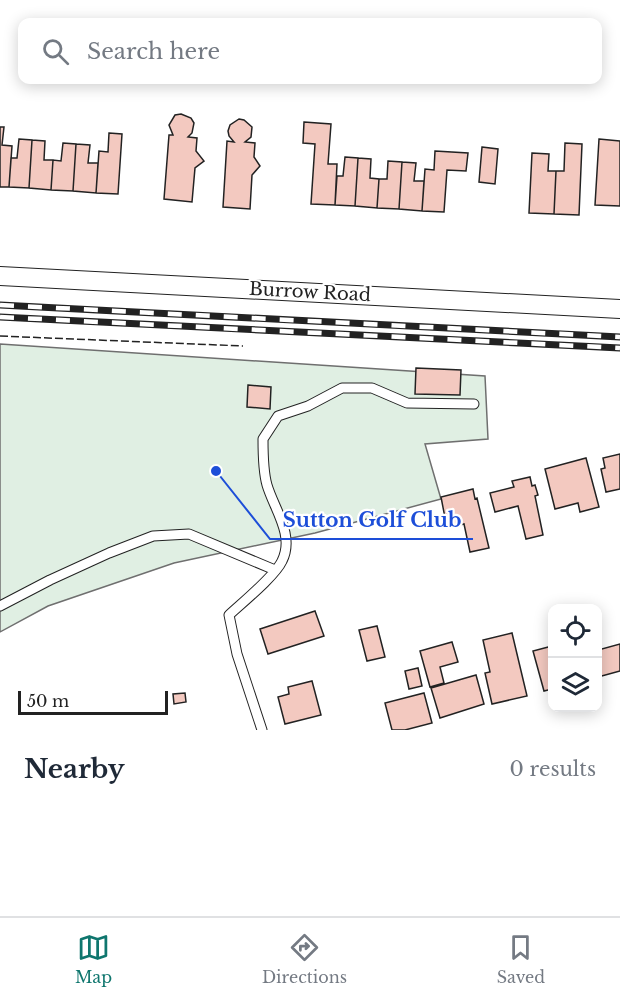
<!DOCTYPE html>
<html lang="en">
<head>
<meta charset="utf-8">
<style>
	:root { --surface:#fff; --page:#f6f6f7; --text:#1f2937; --muted:#747a83; --line:#e0e1e3; --accent:#0f766e }
	body { margin:0; font-family:"Libre Baskerville",serif; background:var(--page); color:var(--text) }
	.controls { position:absolute; right:18px; bottom:18px; display:grid; overflow:hidden; border-radius:12px; box-shadow:0 3px 15px #0003 }
	.controls button { width:54px; height:54px; display:grid; place-items:center; padding:0; border:0; border-bottom:2px solid var(--line); background:var(--surface); color:var(--text); font:30px sans-serif }
	.scale { position:absolute; left:18px; bottom:15px; width:150px; box-sizing:border-box; padding-left:6px; border:3px solid #222; border-top:0; font-size:16px; line-height:21px; white-space:nowrap; color:#222; -webkit-text-stroke:4px #fff; paint-order:stroke }
	.list { margin:0; padding:0; list-style:none }
	h2 { display:flex; justify-content:space-between; align-items:center; height:78px; margin:0; padding:0 24px; font-size:26px }
	h2 small { font-size:20px; font-weight:400; color:var(--muted) }
	.icon { flex:none; width:33px; height:33px; fill:none; stroke:currentColor; stroke-width:2; stroke-linecap:round; stroke-linejoin:round }
	.map { position:relative; flex:none; width:620px; height:730px; overflow:hidden }
	.search { position:absolute; background:var(--surface); box-shadow:0 3px 15px #0003; left:18px; right:18px; top:18px; height:66px; display:flex; align-items:center; gap:15px; box-sizing:border-box; padding:0 21px; border-radius:12px; color:var(--muted); font-size:22px }
	.sheet { height:186px; background:var(--surface) }
	nav { display:flex; justify-content:space-around; align-items:center; box-sizing:border-box; height:84px; border-top:2px solid var(--line); background:var(--surface); font-size:16px; color:var(--muted) }
	nav a { display:grid; justify-items:center; gap:3px }
	nav .on { color:var(--accent) }
	.map>svg:first-child { display:block }
	.green { fill:#e0efe3; stroke:#6f6f6f; stroke-width:1.5 }
	.building { fill:#f3c9c0; stroke:#222; stroke-width:1.5 }
	.lines { fill:none; stroke-linecap:round; stroke-linejoin:round }
	.service-casing { stroke:#222; stroke-width:11 }
	.minor-casing { stroke:#222; stroke-width:20 }
	.service { stroke:#fff; stroke-width:9 }
	.minor { stroke:#fff; stroke-width:18 }
	.rail-casing { stroke:#222; stroke-width:7 }
	.rail { stroke:#fff; stroke-width:4.5; stroke-dasharray:14; stroke-linecap:butt }
	.fence { stroke:#222; stroke-width:1.5; stroke-dasharray:8 3; stroke-linecap:butt }
	.labels { text-anchor:middle; dominant-baseline:central; stroke-width:4.5; stroke-linejoin:round; paint-order:stroke }
	.street-label { font-size:18px; fill:#222; stroke:#fff }
	.leader { fill:none; stroke:#1d4ed8; stroke-width:2 }
	.callout-dot { fill:#1d4ed8; stroke:#fff; stroke-width:2 }
	.callout-label { font-size:20px; text-anchor:middle; font-weight:bold; fill:#1d4ed8; stroke:#fff; stroke-width:4.5; stroke-linejoin:round; paint-order:stroke }
</style>
</head>
<body>
<div class="map">
<svg width="620" height="730" viewBox="0 0 620 730">
	<rect width="100%" height="100%" fill="#fff"/>
	<path class="green" d="M 0,344 L 485,376 L 488,439 L 425,444 L 441,499 L 315,533 L 174,563 L 48,606 L 0,632 Z"/>
	<path class="building" d="M 181,114 L 191,118 L 194,123 L 192,133 L 188,137 L 197,138 L 196,151 L 204,161 L 195,168 L 192,202 L 164,199 L 169,135 L 173,135 L 169,125 L 175,115 Z
		M 239,119 L 244,120 L 252,127 L 251,137 L 245,142 L 255,143 L 254,157 L 260,166 L 252,175 L 250,209 L 223,207 L 227,141 L 234,142 L 229,136 L 228,131 L 230,125 Z
		M 304,122 L 331,124 L 328,164 L 337,164 L 335,205 L 311,204 L 315,144 L 303,143 Z
		M 0,127 L 4,127 L 2,145 L 12,146 L 9,187 L 0,187 Z
		M 109,133 L 122,134 L 118,194 L 96,193 L 99,151 L 108,152 Z
		M 19,139 L 32,140 L 29,188 L 9,187 L 11,158 L 17,158 Z
		M 599,139 L 620,141 L 620,206 L 595,205 Z
		M 32,140 L 45,141 L 44,160 L 53,160 L 51,190 L 29,188 Z
		M 63,143 L 76,144 L 73,191 L 51,190 L 53,160 L 61,161 Z
		M 565,143 L 582,144 L 579,215 L 554,214 L 556,171 L 564,171 Z
		M 76,144 L 90,145 L 88,163 L 98,163 L 96,193 L 73,191 Z
		M 482,147 L 498,149 L 495,184 L 479,182 Z
		M 435,151 L 468,153 L 466,171 L 447,170 L 444,212 L 422,211 L 425,169 L 434,170 Z
		M 532,153 L 549,154 L 548,171 L 556,171 L 554,214 L 529,213 Z
		M 345,157 L 358,158 L 355,206 L 335,205 L 337,176 L 343,176 Z
		M 358,158 L 371,159 L 370,178 L 379,179 L 377,208 L 355,206 Z
		M 388,161 L 402,162 L 399,209 L 377,208 L 379,179 L 387,179 Z
		M 402,162 L 416,163 L 414,181 L 424,181 L 422,211 L 399,209 Z
		M 416,368 L 461,370 L 460,395 L 415,394 Z
		M 248,385 L 271,387 L 270,409 L 247,407 Z
		M 620,454 L 620,489 L 606,492 L 601,469 L 605,468 L 603,458 Z
		M 586,458 L 599,507 L 580,512 L 578,503 L 555,509 L 545,469 Z
		M 530,477 L 532,486 L 535,485 L 538,495 L 535,496 L 543,535 L 526,539 L 518,506 L 495,512 L 490,493 L 514,487 L 512,481 Z
		M 473,489 L 475,499 L 477,498 L 489,548 L 470,552 L 464,524 L 447,528 L 441,497 Z
		M 315,611 L 324,636 L 268,654 L 260,629 Z
		M 377,626 L 385,657 L 367,661 L 359,630 Z
		M 512,633 L 527,696 L 492,704 L 485,673 L 490,672 L 483,640 Z
		M 452,642 L 458,662 L 440,667 L 444,683 L 430,687 L 420,651 Z
		M 620,644 L 620,671 L 598,677 L 598,650 Z
		M 552,646 L 552,689 L 544,691 L 533,651 Z
		M 418,668 L 422,686 L 409,689 L 405,671 Z
		M 476,675 L 484,704 L 440,718 L 431,688 Z
		M 312,681 L 321,715 L 285,724 L 278,697 L 289,694 L 288,687 Z
		M 185,693 L 186,702 L 174,704 L 173,694 Z
		M 424,693 L 432,723 L 405,730 L 392,730 L 385,703 Z"/>
	<g class="lines">
		<defs>
			<path id="service" d="M 0,606 L 50,580 L 109,553 L 153,536 L 189,534 L 275,570
				M 262,730 L 237,654 L 229,615 C 243,602 275,576 282,561 C 295,535 274,509 267,485 C 263,471 263,454 263,439 L 278,416 L 308,406 L 342,388 L 372,388 L 407,403 L 474,404"/>
			<path id="minor" d="M 0,276 L 620,309"/>
		</defs>
		<use href="#service" class="service-casing"/>
		<use href="#minor" class="minor-casing"/>
		<use href="#service" class="service"/>
		<use href="#minor" class="minor"/>
		<defs>
			<path id="rail" d="M 0,305 L 620,337
				M 0,317 L 620,348"/>
		</defs>
		<use href="#rail" class="rail-casing"/>
		<use href="#rail" class="rail"/>
		<path class="fence" d="M 0,336 L 243,346"/>
	</g>
	<g class="labels">
		<g class="street-label">
			<text transform="translate(310 292) rotate(3)">Burrow Road</text>
		</g>
	</g>
	<path class="leader" d="M216 471L270 539H473"/>
	<circle class="callout-dot" cx="216" cy="471" r="6"/>
	<g class="callout-label">
		<text x="372" y="527">Sutton Golf Club</text>
	</g>
</svg>
<div class="controls">
<button><svg class="icon" aria-label="locate" viewBox="0 0 24 24"><circle cx="12" cy="12" r="6"/><path d="M12 2v4M12 18v4M2 12h4M18 12h4"/></svg></button>
<button><svg class="icon" aria-label="layers" viewBox="0 0 24 24"><path d="M12 4l9 5-9 5-9-5zM3 14l9 5 9-5"/></svg></button>
</div>
<div class="scale">50 m</div>
<div class="search"><svg class="icon" aria-label="search" viewBox="0 0 24 24"><circle cx="10" cy="10" r="6"/><path d="M15 15l6 6"/></svg>Search here</div>
</div>
<section class="sheet">
<h2>Nearby<small>0 results</small></h2>
<ul class="list">
</ul>
</section>
<nav>
<a class="on"><svg class="icon" aria-label="map" viewBox="0 0 24 24"><path d="M3 6l6-2 6 2 6-2v14l-6 2-6-2-6 2zM9 4v14M15 6v14"/></svg>Map</a>
<a><svg class="icon" aria-label="directions" viewBox="0 0 24 24"><path d="M12 3l9 9-9 9-9-9zM9 14v-3h6M13 9l2 2-2 2"/></svg>Directions</a>
<a><svg class="icon" aria-label="saved" viewBox="0 0 24 24"><path d="M7 4h10v16l-5-4-5 4z"/></svg>Saved</a>
</nav>
</body>
</html>
